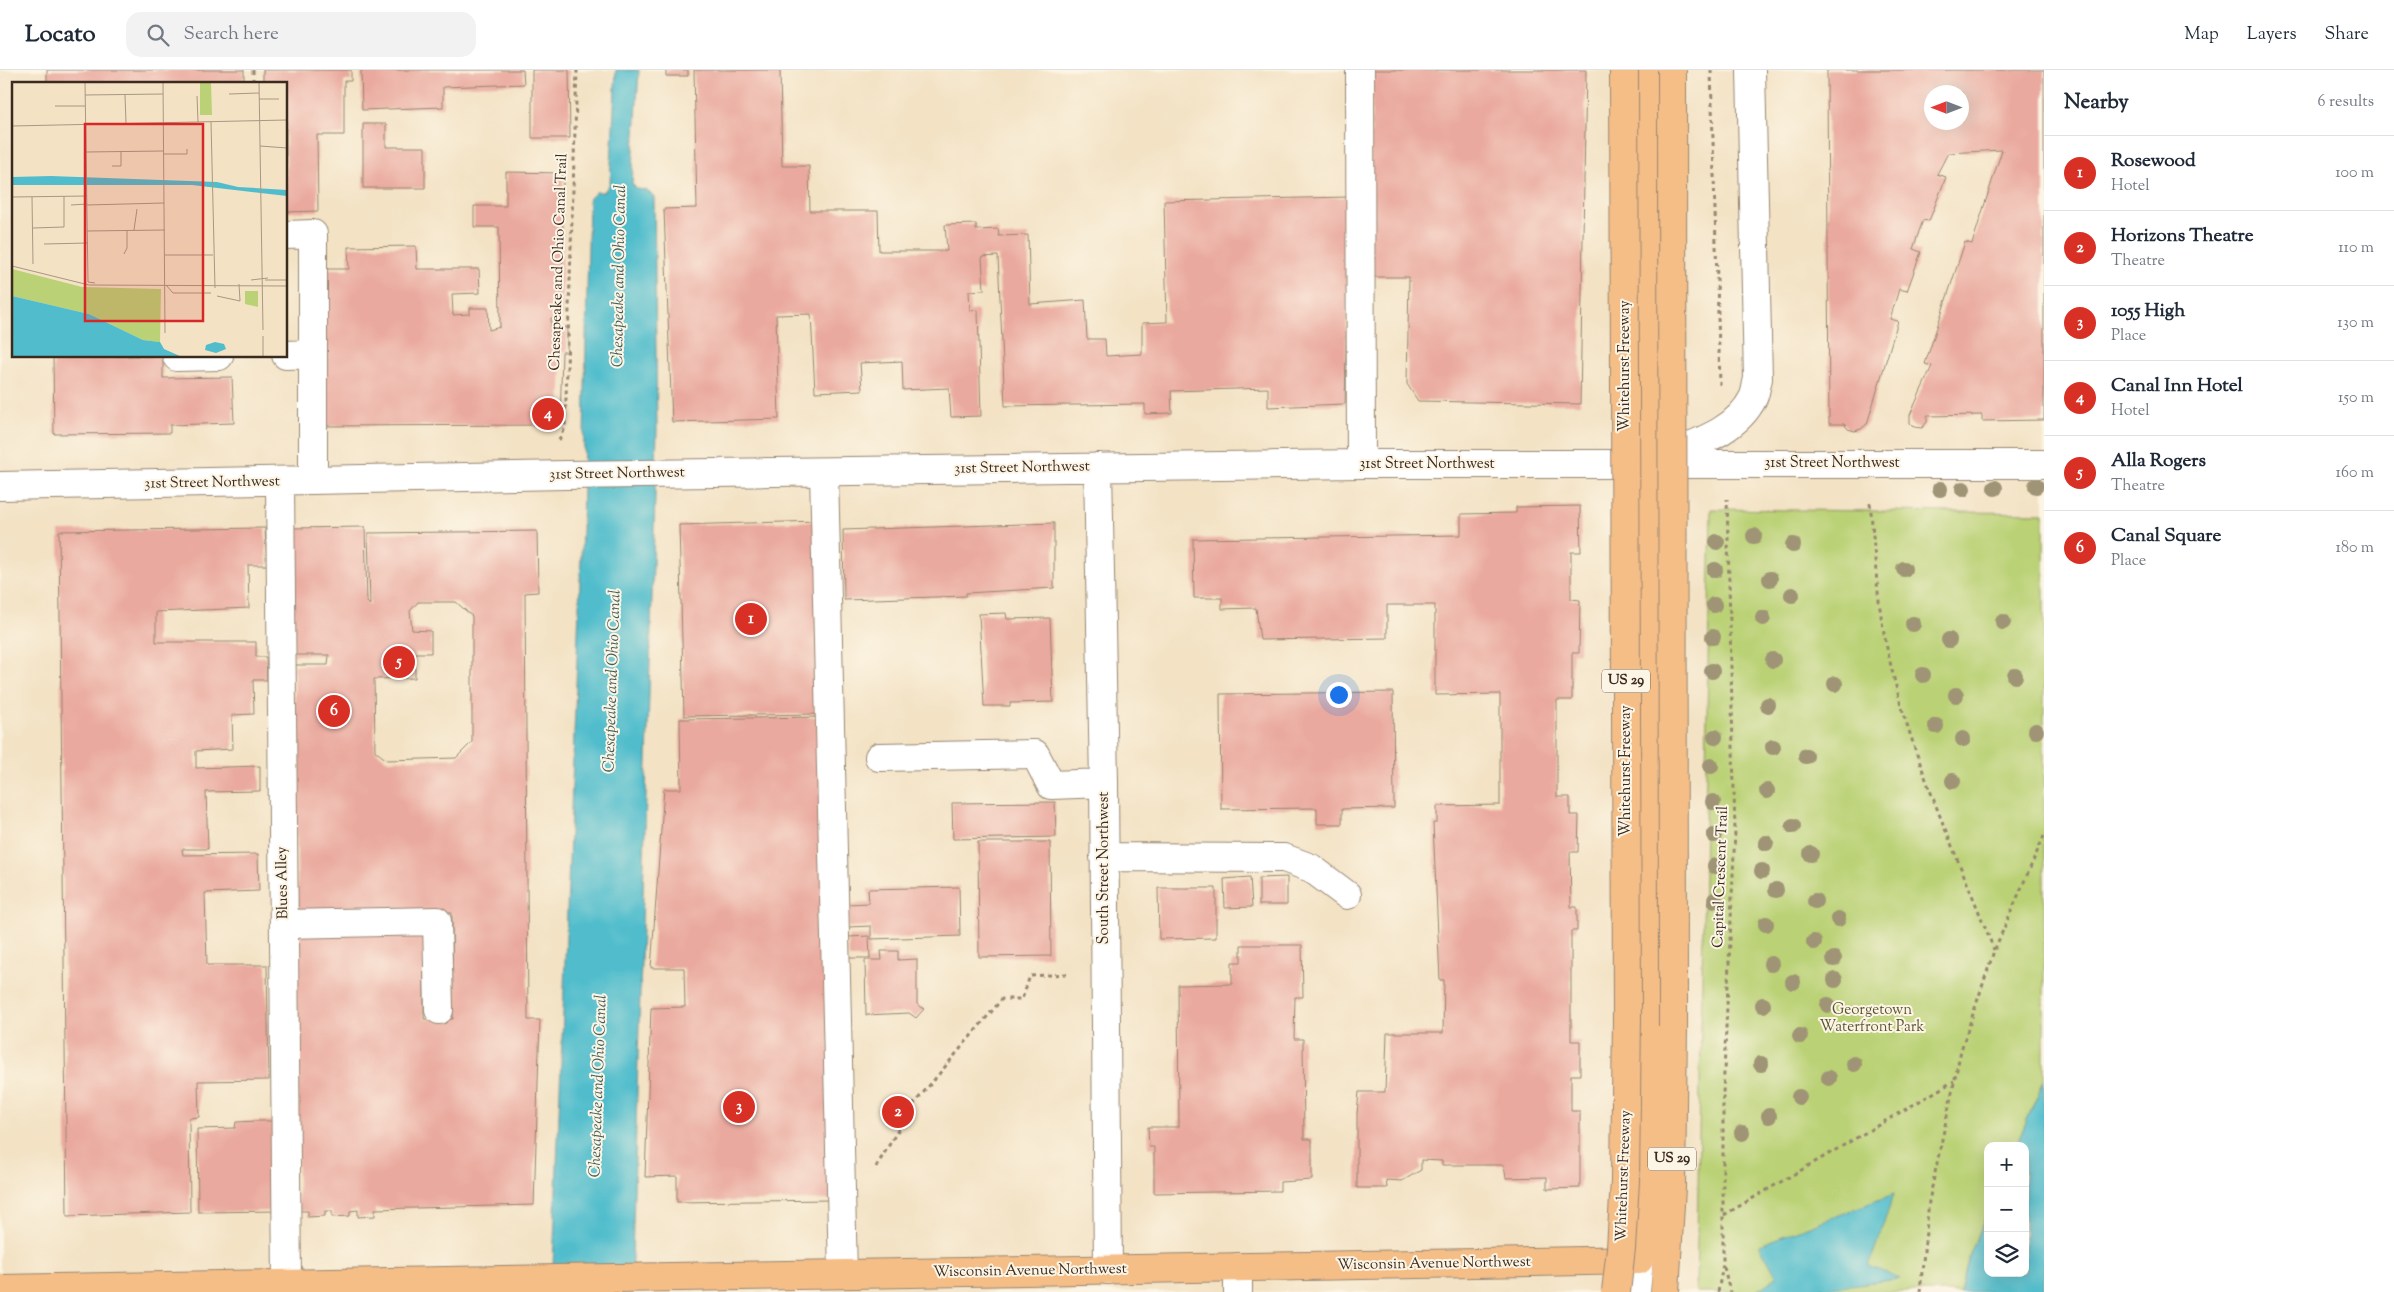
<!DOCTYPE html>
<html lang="en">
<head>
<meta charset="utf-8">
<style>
	:root { --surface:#fff; --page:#f2f2f3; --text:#1f2937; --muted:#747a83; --line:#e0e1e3; --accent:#d93025 }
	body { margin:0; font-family:"Sorts Mill Goudy",serif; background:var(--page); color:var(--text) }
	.controls { position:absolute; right:15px; bottom:15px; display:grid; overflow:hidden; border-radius:10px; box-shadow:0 5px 20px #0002 }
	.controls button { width:45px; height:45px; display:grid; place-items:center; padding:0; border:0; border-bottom:1px solid var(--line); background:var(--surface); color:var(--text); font:25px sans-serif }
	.compass { position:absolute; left:1924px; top:15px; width:45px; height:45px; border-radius:50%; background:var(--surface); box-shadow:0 5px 20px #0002; rotate:270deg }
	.you { position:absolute; left:1338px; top:624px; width:18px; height:18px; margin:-12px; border:4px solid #fff; border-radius:50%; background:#1a73e8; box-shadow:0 0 0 8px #1a73e833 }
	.badge { display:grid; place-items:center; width:32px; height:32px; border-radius:50%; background:var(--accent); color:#fff; font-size:16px; font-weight:700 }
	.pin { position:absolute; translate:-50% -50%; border:2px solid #fff; box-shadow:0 1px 5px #0006 }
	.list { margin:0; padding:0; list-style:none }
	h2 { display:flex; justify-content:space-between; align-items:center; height:65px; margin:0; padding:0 20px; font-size:21px }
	h2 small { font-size:16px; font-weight:400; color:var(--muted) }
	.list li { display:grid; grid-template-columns:32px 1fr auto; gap:15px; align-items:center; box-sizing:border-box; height:75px; padding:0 20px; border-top:1px solid var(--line) }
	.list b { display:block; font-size:19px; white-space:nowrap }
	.list p { margin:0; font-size:16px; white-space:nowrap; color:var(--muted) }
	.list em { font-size:16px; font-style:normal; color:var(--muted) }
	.icon { flex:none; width:28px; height:28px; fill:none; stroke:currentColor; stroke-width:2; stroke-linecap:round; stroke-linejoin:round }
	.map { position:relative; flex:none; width:2044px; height:1222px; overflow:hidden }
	header { display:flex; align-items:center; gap:30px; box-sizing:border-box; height:70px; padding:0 25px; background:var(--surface); border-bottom:1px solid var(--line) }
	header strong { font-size:24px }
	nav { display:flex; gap:28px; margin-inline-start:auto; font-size:18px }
	.search { width:350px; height:45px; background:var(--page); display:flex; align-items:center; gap:12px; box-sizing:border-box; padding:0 18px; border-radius:15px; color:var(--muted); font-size:19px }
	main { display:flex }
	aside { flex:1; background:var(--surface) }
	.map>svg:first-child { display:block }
	.green { fill:#bad175; stroke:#7a7e4a }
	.water { fill:#51bdcc; stroke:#467475 }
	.building { fill:#eaa99e; fill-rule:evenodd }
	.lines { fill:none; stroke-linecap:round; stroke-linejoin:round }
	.minor-casing { stroke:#978671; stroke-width:30 }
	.major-casing { stroke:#978671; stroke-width:30 }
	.highway-casing { stroke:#978671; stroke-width:30 }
	.path { stroke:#978671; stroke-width:3; stroke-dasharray:4 4; stroke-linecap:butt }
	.minor { stroke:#fff; stroke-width:28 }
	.major { stroke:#f6be87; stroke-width:28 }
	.highway { stroke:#f6be87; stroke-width:28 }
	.highway-bridge-casing { stroke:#978671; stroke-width:30; stroke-linecap:butt }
	.highway-bridge { stroke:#f6be87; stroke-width:28 }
	.tree { fill:#9f9475 }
	.labels { text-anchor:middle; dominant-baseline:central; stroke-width:4; stroke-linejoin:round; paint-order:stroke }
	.shield { fill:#fcf5e5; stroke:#75675a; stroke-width:1 }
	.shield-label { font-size:14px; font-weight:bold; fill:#3b2a1e }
	.street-label { font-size:15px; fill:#3b2a1e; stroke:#fcf5e5 }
	.park-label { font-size:15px; fill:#5b5434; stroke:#fcf5e5 }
	.water-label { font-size:16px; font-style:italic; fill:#435d5b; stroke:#fcf5e5 }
	.inset-road { fill:none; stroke:#a99882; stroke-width:1 }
	.view { fill:#d62828; fill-opacity:0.15; stroke:#d62828; stroke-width:2.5 }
	.inset-edge { fill:none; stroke:#3b2a1e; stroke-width:2.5 }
</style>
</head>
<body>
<header>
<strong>Locato</strong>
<div class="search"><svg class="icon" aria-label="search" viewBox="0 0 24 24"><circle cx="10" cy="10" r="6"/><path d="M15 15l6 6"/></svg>Search here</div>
<nav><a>Map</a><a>Layers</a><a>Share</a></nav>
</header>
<main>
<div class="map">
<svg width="2044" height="1222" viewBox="0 0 2044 1222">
	<rect width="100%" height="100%" fill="#fcf5e5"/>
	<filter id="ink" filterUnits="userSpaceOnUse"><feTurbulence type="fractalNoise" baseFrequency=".02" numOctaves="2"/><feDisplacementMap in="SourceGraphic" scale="10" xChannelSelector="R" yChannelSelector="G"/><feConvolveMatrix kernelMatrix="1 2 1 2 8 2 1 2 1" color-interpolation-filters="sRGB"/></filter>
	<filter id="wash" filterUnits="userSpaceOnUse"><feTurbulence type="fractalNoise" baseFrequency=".0096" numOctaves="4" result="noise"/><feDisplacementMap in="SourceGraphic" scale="20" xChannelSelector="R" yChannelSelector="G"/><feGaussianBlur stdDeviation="1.12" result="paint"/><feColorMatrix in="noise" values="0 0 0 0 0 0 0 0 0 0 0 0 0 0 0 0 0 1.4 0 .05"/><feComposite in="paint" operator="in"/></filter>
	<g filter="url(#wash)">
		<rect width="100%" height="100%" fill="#f3e2c4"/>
		<path class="green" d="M 1711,439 L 2044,443 L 2044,1010 L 2016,1076 L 1988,1076 L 1988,1141 L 1970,1183 L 1960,1222 L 1696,1222 Z"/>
		<path class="water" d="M 616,0 L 639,0 L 632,114 L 637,119 L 646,120 L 654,127 L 657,360 L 631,1222 L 552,1222 L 582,462 L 589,129 L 596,122 L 604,122 L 610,113 Z
			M 2044,1010 L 2044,1222 L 1960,1222 L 1970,1183 L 1988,1142 L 1988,1203 L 2025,1203 L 2025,1076 L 2016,1076 Z
			M 1894,1124 L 1869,1196 L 1900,1209 L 1790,1222 L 1755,1222 L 1777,1207 L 1759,1175 Z"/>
		<g id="blocks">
			<path class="building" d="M 47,0 L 244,0 L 244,14 L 47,14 Z
				M 263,0 L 351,0 L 351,11 L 344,11 L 344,65 L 317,65 L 318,141 L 286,142 L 286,14 L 263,14 Z
				M 361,0 L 523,0 L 524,14 L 443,17 L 443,37 L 362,40 Z
				M 532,0 L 569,0 L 570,68 L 532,68 Z
				M 666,0 L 688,0 L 688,6 L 666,6 Z
				M 694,0 L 780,0 L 782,96 L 809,96 L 810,141 L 878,141 L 879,181 L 947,181 L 945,155 L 976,154 L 976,160 L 998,159 L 999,166 L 1028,165 L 1030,234 L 1085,230 L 1087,269 L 1105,269 L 1106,286 L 1142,284 L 1142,253 L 1167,252 L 1164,131 L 1349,127 L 1345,334 L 1268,337 L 1268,318 L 1171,321 L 1172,343 L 1145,344 L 1145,334 L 1005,336 L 998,186 L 982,187 L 984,220 L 969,221 L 970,241 L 978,240 L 981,346 L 951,347 L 949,318 L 903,320 L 902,291 L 860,293 L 862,320 L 815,322 L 811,244 L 776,245 L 779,349 L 672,352 L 664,139 L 697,138 Z
				M 1373,0 L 1586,0 L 1580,334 L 1418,331 L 1407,314 L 1409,207 L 1367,207 Z
				M 1827,0 L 2044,0 L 2044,350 L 1982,351 L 1982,345 L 1927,346 L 1927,352 L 1922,358 L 1914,357 L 1910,353 L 1910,345 L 1932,296 L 1925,294 L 1965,172 L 1972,174 L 2002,80 L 1948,83 L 1937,104 L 1946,107 L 1929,151 L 1923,150 L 1913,179 L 1921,182 L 1907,221 L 1899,219 L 1890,249 L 1898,251 L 1867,354 L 1861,359 L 1855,361 L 1848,359 L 1844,354 L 1829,354 ZM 1932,22 L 1962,22 L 1962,52 L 1932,52 Z
				M 363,54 L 386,54 L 386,77 L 425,77 L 425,118 L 363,118 Z
				M 506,102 L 563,103 L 562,248 L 551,248 L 551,258 L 567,257 L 567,282 L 562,282 L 560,355 L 322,356 L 320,199 L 349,199 L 348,177 L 416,176 L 417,199 L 479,199 L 480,223 L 452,224 L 453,245 L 470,244 L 470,238 L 488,238 L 489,260 L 500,257 L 499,157 L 474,157 L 474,136 L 506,136 Z
				M 53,286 L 163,286 L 163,308 L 232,307 L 234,353 L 170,355 L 170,363 L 54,364 Z
				M 1580,436 L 1581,482 L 1571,482 L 1571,529 L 1580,530 L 1579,583 L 1572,583 L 1572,630 L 1557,630 L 1557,727 L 1570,727 L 1570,745 L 1579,745 L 1578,782 L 1570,782 L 1571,837 L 1577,837 L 1577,861 L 1571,861 L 1571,971 L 1580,971 L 1580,1005 L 1571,1005 L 1571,1041 L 1580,1041 L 1580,1118 L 1547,1119 L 1547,1107 L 1506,1108 L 1504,1095 L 1442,1095 L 1442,1091 L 1421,1090 L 1421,1100 L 1402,1111 L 1386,1110 L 1387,1118 L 1357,1118 L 1357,1044 L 1359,1022 L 1385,1022 L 1387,963 L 1443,963 L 1444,910 L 1440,910 L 1433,753 L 1437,753 L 1437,736 L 1500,735 L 1500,624 L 1435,625 L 1435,535 L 1387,535 L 1387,568 L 1260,570 L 1256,538 L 1222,539 L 1222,528 L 1194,528 L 1193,469 L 1461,465 L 1461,444 L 1516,443 L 1516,437 Z
				M 819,451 L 822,644 L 684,646 L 679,455 Z
				M 1054,453 L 1054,518 L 966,523 L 966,526 L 844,530 L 843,460 Z
				M 365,457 L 367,532 L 370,535 L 368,463 L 537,461 L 538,522 L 525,523 L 528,950 L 540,950 L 534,1135 L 375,1139 L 375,1146 L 358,1147 L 358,1140 L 350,1141 L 350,1146 L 332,1147 L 332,1141 L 325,1141 L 325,1146 L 308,1147 L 308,1141 L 298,1141 L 296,865 L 424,863 L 424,949 L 453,949 L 452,843 L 298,843 L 294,595 L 328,595 L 329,585 L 293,585 L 291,458 ZM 418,532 L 456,532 L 472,546 L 472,672 L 456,688 L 387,690 L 375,681 L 374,609 L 415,608 L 415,583 L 431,583 L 431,561 L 412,560 L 410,541 Z
				M 265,458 L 267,495 L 248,495 L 249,538 L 156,542 L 156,572 L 256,572 L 256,587 L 266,587 L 267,610 L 253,610 L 254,644 L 232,645 L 233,679 L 196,681 L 196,698 L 260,696 L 260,721 L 206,722 L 208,779 L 182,779 L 183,785 L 258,784 L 259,821 L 205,823 L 207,895 L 267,895 L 269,1010 L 198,1011 L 199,1047 L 189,1048 L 190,1142 L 67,1146 L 59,461 Z
				M 1006,543 L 1007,549 L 1050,548 L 1053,632 L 1010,633 L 1010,636 L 984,636 L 979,544 Z
				M 1393,622 L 1394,738 L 1342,739 L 1342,754 L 1317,754 L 1317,738 L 1221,739 L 1220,624 Z
				M 824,647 L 832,1130 L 677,1132 L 677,1106 L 645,1107 L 651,938 L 685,937 L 684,898 L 651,898 L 664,719 L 681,719 L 680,649 Z
				M 1055,732 L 1056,767 L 953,769 L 952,733 Z
				M 978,772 L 1050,772 L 1051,886 L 979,887 Z
				M 1250,807 L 1252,837 L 1225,838 L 1224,809 Z
				M 1287,807 L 1287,835 L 1259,835 L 1259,808 Z
				M 959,817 L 960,866 L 871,869 L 871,856 L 848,857 L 848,834 L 869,833 L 868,819 Z
				M 1158,818 L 1216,818 L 1216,868 L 1159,869 Z
				M 869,866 L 870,888 L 849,888 L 848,867 Z
				M 1241,875 L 1302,875 L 1303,927 L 1295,927 L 1294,969 L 1303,969 L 1304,1069 L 1312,1069 L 1312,1110 L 1280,1112 L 1280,1121 L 1154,1123 L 1154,1077 L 1149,1077 L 1148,1057 L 1179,1057 L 1178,915 L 1232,914 L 1232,892 L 1241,892 Z
				M 881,881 L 898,881 L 898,890 L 917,889 L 917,934 L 924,939 L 916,948 L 909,943 L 866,945 L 865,890 L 882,890 Z
				M 256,1051 L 280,1051 L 280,1141 L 198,1142 L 197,1059 L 235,1058 L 236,1052 Z"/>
		</g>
	</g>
	<g filter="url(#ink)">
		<use href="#blocks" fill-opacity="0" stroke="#978671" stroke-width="1"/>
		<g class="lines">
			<defs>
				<path id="minor" d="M 1360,0 L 1361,394
					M 286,165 L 313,164 L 313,410
					M 286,285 L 312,284
					M 177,287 L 219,286
					M 1659,389 C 1692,374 1736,363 1753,328 C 1756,322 1756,315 1758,309 L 1751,0
					M 1098,397 L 1104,713 L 1108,1200
					M 824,402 L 843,1204
					M 280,411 L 287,1214
					M 0,416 L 566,405 L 1361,394 L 2044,394
					M 879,687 L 1035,684 L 1051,715 L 1104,713
					M 1104,787 L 1284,788 L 1311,798 L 1347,825
					M 284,854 L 437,851 L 439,940
					M 1238,1197 L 1238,1222
					M 1636,1222 L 1639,1190"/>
				<path id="major" d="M 0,1219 L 1639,1190 L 1644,1134 L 1647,1025 L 1647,0"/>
				<path id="highway" d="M 1665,1222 L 1671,1117 L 1673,956"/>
			</defs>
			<use href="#minor" class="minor-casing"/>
			<use href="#major" class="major-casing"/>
			<use href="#highway" class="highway-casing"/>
			<path class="path" d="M 253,0 L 253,14
				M 1711,0 L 1720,315
				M 559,370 L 565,358 L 577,0
				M 1870,433 C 1875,479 1876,527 1886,573 C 1907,680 1955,779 1994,880
				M 876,1097 L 913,1035 L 1002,929 L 1022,929 L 1030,906 L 1069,904
				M 1724,1145 L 1954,1011
				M 1724,1197 L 1730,1222
				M 1718,1222 L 1723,1194 L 1723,1024 L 1735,761 L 1727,429
				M 1920,1222 L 1929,1131 L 1961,980 L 1994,881 L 2044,766"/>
			<use href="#minor" class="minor"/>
			<use href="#major" class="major"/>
			<use href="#highway" class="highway"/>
			<defs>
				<path id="highway-bridge" d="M 1672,0 L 1673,956
					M 1616,1222 L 1621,1178 L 1625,1111 L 1627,946 L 1624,0"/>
			</defs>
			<use href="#highway-bridge" class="highway-bridge-casing"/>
			<use href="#highway-bridge" class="highway-bridge"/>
		</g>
		<g class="tree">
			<circle cx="2036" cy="416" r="8"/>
			<circle cx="1995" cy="418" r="8"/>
			<circle cx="1940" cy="419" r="8"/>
			<circle cx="1963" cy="419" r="8"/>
			<circle cx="1754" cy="466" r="8"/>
			<circle cx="1717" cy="472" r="8"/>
			<circle cx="1793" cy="475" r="8"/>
			<circle cx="1904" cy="499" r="8"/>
			<circle cx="1715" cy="500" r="8"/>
			<circle cx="1770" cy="509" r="8"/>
			<circle cx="1792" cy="525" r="8"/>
			<circle cx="1714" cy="535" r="8"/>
			<circle cx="1763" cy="548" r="8"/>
			<circle cx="2003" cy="552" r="8"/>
			<circle cx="1913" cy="554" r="8"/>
			<circle cx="1713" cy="567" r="8"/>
			<circle cx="1949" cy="570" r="8"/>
			<circle cx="1773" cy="590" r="8"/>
			<circle cx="1712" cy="601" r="8"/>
			<circle cx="1923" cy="605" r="8"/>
			<circle cx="2015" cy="606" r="8"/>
			<circle cx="1835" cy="614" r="8"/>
			<circle cx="1956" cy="625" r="8"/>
			<circle cx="1768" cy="635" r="8"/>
			<circle cx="1936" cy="656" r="8"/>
			<circle cx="2036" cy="661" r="8"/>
			<circle cx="1715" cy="667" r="8"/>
			<circle cx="1963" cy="669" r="8"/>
			<circle cx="1773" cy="677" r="8"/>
			<circle cx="1806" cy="686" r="8"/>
			<circle cx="1711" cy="696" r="8"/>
			<circle cx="1953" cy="711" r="8"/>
			<circle cx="1767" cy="721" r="8"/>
			<circle cx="1713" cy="732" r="8"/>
			<circle cx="1793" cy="756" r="8"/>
			<circle cx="1714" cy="765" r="8"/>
			<circle cx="1766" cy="773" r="8"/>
			<circle cx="1811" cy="784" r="8"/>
			<circle cx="1715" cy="796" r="8"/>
			<circle cx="1762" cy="801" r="8"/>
			<circle cx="1776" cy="820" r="8"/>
			<circle cx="1715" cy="830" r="8"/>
			<circle cx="1815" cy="831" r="8"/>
			<circle cx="1838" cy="849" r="8"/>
			<circle cx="1766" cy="854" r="8"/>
			<circle cx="1814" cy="872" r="8"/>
			<circle cx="1834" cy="889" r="8"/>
			<circle cx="1771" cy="894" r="8"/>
			<circle cx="1835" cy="910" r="8"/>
			<circle cx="1793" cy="912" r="8"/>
			<circle cx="1763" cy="935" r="8"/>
			<circle cx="1828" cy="935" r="8"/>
			<circle cx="1800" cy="966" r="8"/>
			<circle cx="1761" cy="994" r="8"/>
			<circle cx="1854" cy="994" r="8"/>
			<circle cx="1829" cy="1008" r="8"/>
			<circle cx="1799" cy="1027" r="8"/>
			<circle cx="1769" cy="1046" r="8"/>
			<circle cx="1742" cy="1063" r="8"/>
		</g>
	</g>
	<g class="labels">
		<g class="shield">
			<rect x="1602" y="599.5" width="48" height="23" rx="4"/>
			<rect x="1648" y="1077.5" width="48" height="23" rx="4"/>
		</g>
		<g class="shield-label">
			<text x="1626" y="611">US 29</text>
			<text x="1672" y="1089">US 29</text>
		</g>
		<g class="street-label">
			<text transform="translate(559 192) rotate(-88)">Chesapeake and Ohio Canal Trail</text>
			<text transform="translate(1625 296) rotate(-90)">Whitehurst Freeway</text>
			<text x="1832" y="393">31st Street Northwest</text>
			<text x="1427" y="394">31st Street Northwest</text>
			<text transform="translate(1022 398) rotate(-1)">31st Street Northwest</text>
			<text transform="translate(617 404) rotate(-1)">31st Street Northwest</text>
			<text transform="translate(212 413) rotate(-1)">31st Street Northwest</text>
			<text transform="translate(1626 701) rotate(-90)">Whitehurst Freeway</text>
			<text transform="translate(1104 798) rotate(-90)">South Street Northwest</text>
			<text transform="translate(1721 807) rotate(-88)">Capital Crescent Trail</text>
			<text transform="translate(283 813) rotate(-91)">Blues Alley</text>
			<text transform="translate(1624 1106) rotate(-88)">Whitehurst Freeway</text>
			<text transform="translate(1434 1194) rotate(-1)">Wisconsin Avenue Northwest</text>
			<text transform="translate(1030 1201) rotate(-1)">Wisconsin Avenue Northwest</text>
		</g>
		<g class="park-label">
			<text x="1872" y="940">Georgetown<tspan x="1872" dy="17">Waterfront Park</tspan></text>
		</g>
		<g class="water-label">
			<text transform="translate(620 206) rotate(-89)">Chesapeake and Ohio Canal</text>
			<text transform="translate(613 611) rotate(-88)">Chesapeake and Ohio Canal</text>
			<text transform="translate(599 1016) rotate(-88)">Chesapeake and Ohio Canal</text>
		</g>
	</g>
	<g transform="translate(12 12)">
		<rect width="275" height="275" fill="#f3e2c4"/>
		<path d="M 188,0 L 199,0 L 200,33 L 188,33 ZM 0,187 L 70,205 L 149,207 L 148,260 L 131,258 L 77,232 L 0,214 ZM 233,209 L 246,209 L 246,225 L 233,222 Z" fill="#bad175"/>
		<path d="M 39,94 L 205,100 L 226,105 L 275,108 L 275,114 L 180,103 L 0,103 L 0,95 ZM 0,214 L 77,232 L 131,258 L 148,260 L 152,267 L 170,275 L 0,275 ZM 203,260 L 212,262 L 214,267 L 204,271 L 193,268 L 194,263 Z" fill="#51bdcc"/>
		<path class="inset-road" d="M 73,0 L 76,200 L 83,201M 151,0 L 153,251M 247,0 L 251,248M 217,12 L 247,11M 73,13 L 151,12M 113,13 L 114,41M 185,14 L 186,40M 247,17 L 267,17M 43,24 L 73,24M 199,40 L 203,206M 0,44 L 275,38M 248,64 L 275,66M 74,70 L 151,69M 152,72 L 175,72 L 175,67M 100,84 L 109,84 L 109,69M 0,115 L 75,114M 20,115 L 21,182M 59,123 L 75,122M 75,123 L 152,121M 21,146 L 52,145 L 52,114M 122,148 L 125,127M 75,149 L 153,148M 32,162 L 76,161M 112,172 L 115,166 L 115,148M 153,173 L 201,173M 0,184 L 77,203 L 275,204M 239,198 L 256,196M 253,198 L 275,198M 154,203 L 161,211 L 199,211M 205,214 L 228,219 L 227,202M 251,254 L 251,275"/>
		<path class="view" d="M 73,42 L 191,42 L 191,239 L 73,239 Z"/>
		<rect width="275" height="275" class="inset-edge"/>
	</g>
</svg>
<div class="controls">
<button>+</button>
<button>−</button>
<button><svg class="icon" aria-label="layers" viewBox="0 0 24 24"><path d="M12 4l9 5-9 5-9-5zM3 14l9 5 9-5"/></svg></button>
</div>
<svg class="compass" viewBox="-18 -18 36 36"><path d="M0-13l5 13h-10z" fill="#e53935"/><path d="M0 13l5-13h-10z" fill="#747a83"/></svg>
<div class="you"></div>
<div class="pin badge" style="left:751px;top:549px">1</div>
<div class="pin badge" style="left:898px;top:1042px">2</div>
<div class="pin badge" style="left:739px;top:1037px">3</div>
<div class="pin badge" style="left:548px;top:344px">4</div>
<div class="pin badge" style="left:399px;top:592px">5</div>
<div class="pin badge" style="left:334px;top:641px">6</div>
</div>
<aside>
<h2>Nearby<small>6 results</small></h2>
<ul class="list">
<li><span class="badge">1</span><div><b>Rosewood</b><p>Hotel</p></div><em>100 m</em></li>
<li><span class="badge">2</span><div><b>Horizons Theatre</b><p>Theatre</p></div><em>110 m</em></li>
<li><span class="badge">3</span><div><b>1055 High</b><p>Place</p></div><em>130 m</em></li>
<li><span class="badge">4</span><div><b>Canal Inn Hotel</b><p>Hotel</p></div><em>150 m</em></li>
<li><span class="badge">5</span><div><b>Alla Rogers</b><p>Theatre</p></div><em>160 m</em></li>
<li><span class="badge">6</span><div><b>Canal Square</b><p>Place</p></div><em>180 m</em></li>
</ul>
</aside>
</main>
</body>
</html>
